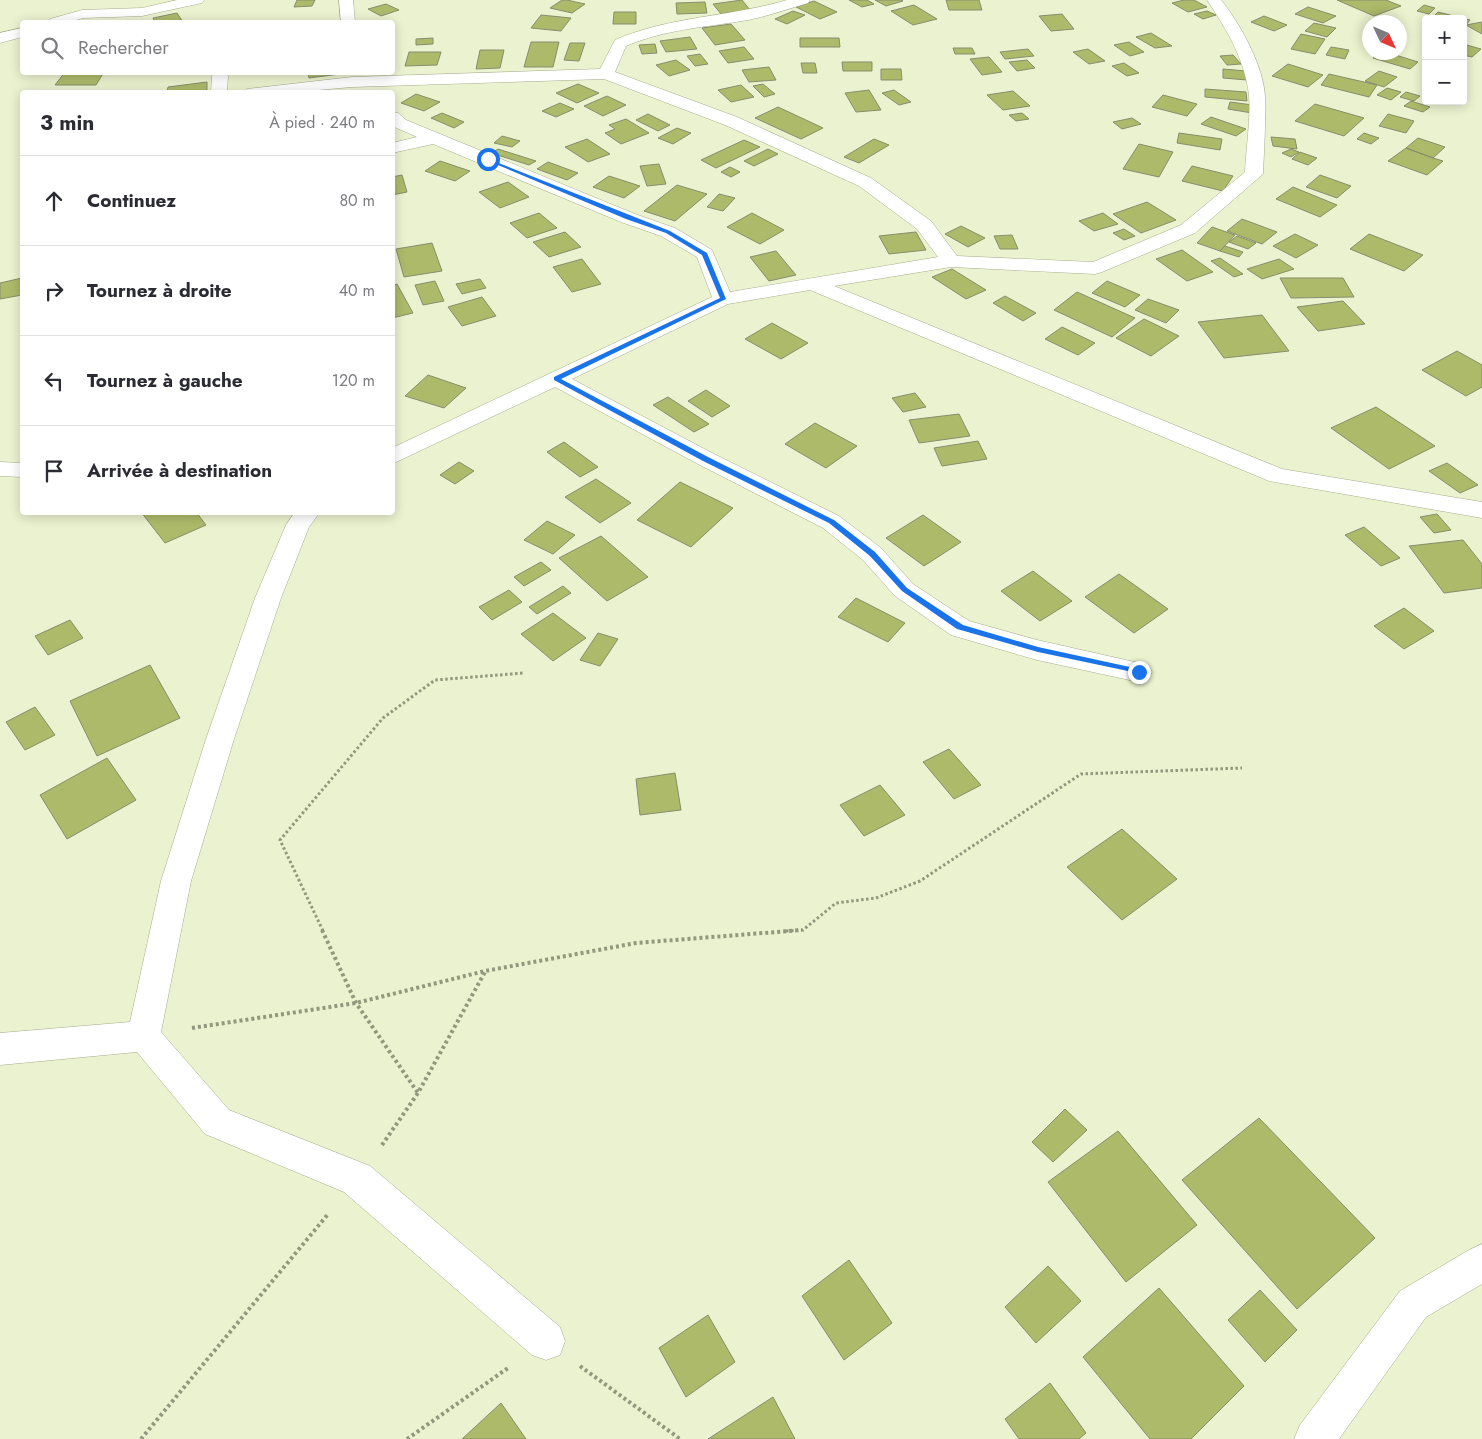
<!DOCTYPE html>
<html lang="fr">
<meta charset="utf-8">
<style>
:root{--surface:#fff;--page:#f2f2f3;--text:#2b2b33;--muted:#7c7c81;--line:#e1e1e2}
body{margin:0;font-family:Jost,sans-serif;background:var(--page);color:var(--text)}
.controls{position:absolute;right:15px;top:15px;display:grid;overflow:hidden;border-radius:5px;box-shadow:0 2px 12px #0003}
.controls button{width:45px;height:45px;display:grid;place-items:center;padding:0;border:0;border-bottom:1px solid var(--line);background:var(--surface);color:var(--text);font:25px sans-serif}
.compass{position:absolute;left:1362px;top:15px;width:45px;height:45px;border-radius:50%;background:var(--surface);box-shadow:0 2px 12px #0003;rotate:134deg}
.stop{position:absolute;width:15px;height:15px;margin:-11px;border:4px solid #1a73e8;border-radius:50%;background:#fff}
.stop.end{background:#1a73e8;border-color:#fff;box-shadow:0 1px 5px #0008}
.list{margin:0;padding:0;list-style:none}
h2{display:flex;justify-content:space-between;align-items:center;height:65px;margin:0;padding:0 20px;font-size:21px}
h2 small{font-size:16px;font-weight:400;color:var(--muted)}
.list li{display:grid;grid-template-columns:32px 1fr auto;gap:15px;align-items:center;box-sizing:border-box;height:90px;padding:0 20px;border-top:1px solid var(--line)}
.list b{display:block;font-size:19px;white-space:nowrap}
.list em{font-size:16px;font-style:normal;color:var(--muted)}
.icon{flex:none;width:28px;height:28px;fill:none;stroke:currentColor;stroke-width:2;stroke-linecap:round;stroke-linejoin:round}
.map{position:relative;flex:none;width:1482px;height:1439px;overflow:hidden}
.search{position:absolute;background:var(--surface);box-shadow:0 2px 12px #0003;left:20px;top:20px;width:375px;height:55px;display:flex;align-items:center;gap:12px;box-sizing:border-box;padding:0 18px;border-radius:5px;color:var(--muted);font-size:19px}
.panel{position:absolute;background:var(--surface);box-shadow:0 2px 12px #0003;left:20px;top:90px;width:375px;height:425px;border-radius:5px}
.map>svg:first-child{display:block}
</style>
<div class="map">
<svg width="1482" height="1439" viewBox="0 0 1482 1439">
<rect width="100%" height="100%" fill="#ebf2cf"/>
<!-- building -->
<path fill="#adba6a" stroke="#878d6d" d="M297 0H315L312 6 294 7Z
M562 0H567L585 4 572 13 550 8Z
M742 0 750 10 721 14 713 4Z
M849 0H867L874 4 862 7Z
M875 0H901L903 1 886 6Z
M946 0H979L982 10H949Z
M1184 0H1194L1207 7 1188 12 1172 3Z
M1337 0H1386L1401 6 1374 16Z
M814 1 837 12 820 19 796 7Z
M705 2 707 13 677 14 676 3Z
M386 4 399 10 381 16 368 9Z
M914 5 937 19 913 25 891 11Z
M1424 5 1435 8 1429 14 1417 11Z
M1308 7 1336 16 1323 23 1295 14Z
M793 11 805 15 787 24 775 19Z
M1207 11 1216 15 1203 19 1194 14Z
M614 12H636V24H613Z
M1438 12 1470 20 1466 25 1463 24V19L1433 17Z
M177 13 183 22H155L153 18Z
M1062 14 1074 29 1051 31 1039 16Z
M541 15 571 18 561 31 531 28Z
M1264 16 1287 25 1274 31 1251 22Z
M1482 22V34L1466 25Z
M1314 23 1336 28 1327 37 1305 31Z
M731 24 745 40 715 45 702 28Z
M1151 33 1172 46 1155 48 1136 37Z
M1301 34 1325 39 1315 54 1291 49Z
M690 37 697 49 666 52 660 41Z
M433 38V44L416 45V39Z
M800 38H839L840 47H800Z
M531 42H559L553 67H524Z
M1129 42 1144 52 1130 56 1114 45Z
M570 43H585L579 61 564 60Z
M655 44 657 53 642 54 639 45Z
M1463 44 1481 49 1472 57 1463 55Z
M744 47 754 59 728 63 719 51Z
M1331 47 1349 50 1345 59 1326 55Z
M953 48H972L975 54H955Z
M1028 49 1034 56 1005 59 1000 52Z
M1088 49 1105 61 1089 64 1073 52Z
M480 50H504L500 68 476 69Z
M409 52H441L437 65 405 66Z
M1379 52H1386L1418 62 1410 69 1373 58Z
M700 54 708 64 695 66 687 56Z
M1233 55 1241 64 1227 65 1220 56Z
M989 57 1002 72 982 75 970 59Z
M676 60 690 70 669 76 656 65Z
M1027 60 1035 68 1017 71 1009 62Z
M842 62H872V71H843Z
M801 63H815L817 73H803Z
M1124 63 1139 73 1127 76 1112 66Z
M1288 64 1323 75 1308 87 1272 76Z
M769 67 776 80 749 82 742 70Z
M881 69H901L902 80H881Z
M1223 69 1246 71 1247 80 1223 78Z
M1379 71 1397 77 1384 87 1365 81Z
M65 72H104L96 85H55Z
M308 72H339L340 74 309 78Z
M1329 74 1377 85 1369 97 1321 85Z
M207 82V92H167L168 87Z
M578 84 599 93 577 103 556 93Z
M763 84 775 94 764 97 753 86Z
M741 85 754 97 731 102 718 90Z
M1387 88 1401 92 1391 100 1377 95Z
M1205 89 1246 92 1247 101 1205 97Z
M869 90 881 110 856 112 845 93Z
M894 90 911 102 899 105 882 93Z
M1013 91 1030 106 1003 110 987 95Z
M1406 92 1420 96 1414 101 1400 97Z
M416 94 440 102 424 111 401 103Z
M1163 95 1197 104 1187 116 1152 107Z
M607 96 626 105 603 116 584 106Z
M1411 101 1430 107 1423 112 1404 106Z
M1230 102 1253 105 1252 113 1228 109Z
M560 103 574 109 556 117 542 111Z
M1315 104 1364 118 1344 136 1295 121Z
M778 107 823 128 801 139 755 118Z
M442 113 464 122 454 128 431 118Z
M1022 113 1029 119 1016 121 1009 115Z
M648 114 670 125 658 131 636 120Z
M1388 114 1414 121 1406 133 1379 126Z
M1211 117 1246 129 1236 136 1201 124Z
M1132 118 1141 124 1122 129 1113 122Z
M626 119 649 133 621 144 605 133 615 129 609 125Z
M677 128 691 133 673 144 658 138Z
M1179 133 1222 139 1220 150 1177 143Z
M1364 133 1379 138 1371 144 1357 139Z
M502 136 520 141 512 147 494 143Z
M1271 137 1295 139 1297 149 1273 146Z
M1418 138 1445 147 1433 158 1406 148Z
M587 139 610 154 588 162 565 147Z
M874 139 889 145 859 163 844 157Z
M744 140 760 147 716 168 701 160Z
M1139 144 1173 152 1159 177 1123 169Z
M1406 148 1433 158 1443 161 1427 175 1388 161Z
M498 149 536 161 529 165 491 153Z
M768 149 778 154 754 166 744 161Z
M1291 149 1299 152 1291 157 1282 153Z
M1300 152 1317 158 1308 165 1292 159Z
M440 161 470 171 455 181 425 171Z
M548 162 578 173 567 180 537 169Z
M659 164 666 184 647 186 640 166Z
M1192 166 1233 176 1223 191 1182 181Z
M730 167 740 172 731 177 721 172Z
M402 175 407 192 392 195V177Z
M1320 175 1351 186 1337 198 1306 187Z
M609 176 640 186 624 198 593 187Z
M508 182 529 197 500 208 479 192Z
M677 185 707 194 675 221 644 211Z
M1293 187 1337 205 1320 217 1276 199Z
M719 194 735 198 723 211 707 207Z
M1147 202 1176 220 1141 233 1113 214Z
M539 213 557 228 527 238 510 223Z
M752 213 784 230 760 244 727 227Z
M1103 213 1118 224 1094 231 1079 221Z
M1242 219 1277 232 1262 244 1227 231Z
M961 226 985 238 968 247 945 234Z
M1212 227 1235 235 1220 251 1197 243Z
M1124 229 1135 236 1124 240 1113 233Z
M565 232 581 247 549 257 533 242Z
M916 232 926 250 889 254 879 236Z
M1295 234 1318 245 1296 258 1273 246Z
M1369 234 1423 255 1404 271 1350 249Z
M1012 235 1018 249H1000L994 236Z
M1237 236 1256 243 1248 249 1229 242Z
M432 243 442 271 404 277 396 249Z
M1225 246 1243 252 1239 257 1220 251Z
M1182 250 1213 272 1187 281 1156 259Z
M776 251 796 275 769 281 750 257Z
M1220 258 1243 274 1234 277 1211 261Z
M582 259 601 284 572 292 553 267Z
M1279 259 1294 269 1262 279 1247 269Z
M952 269 986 290 966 299 932 277Z
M22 278V295L0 299V283Z
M1280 278H1343L1354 297 1291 298Z
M480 279 486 288 462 294 456 284Z
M435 281 444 301 423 305 415 285Z
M1107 281 1140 295 1125 307 1092 293Z
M397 284 413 313 392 318V286Z
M1077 292 1135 318 1112 337 1054 310Z
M1005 296 1036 313 1023 321 993 303Z
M482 297 496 316 462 326 448 307Z
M1148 299 1179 310 1166 323 1135 310Z
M1343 301 1365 324 1318 331 1297 307Z
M1262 315 1289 351 1224 358 1198 322Z
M1144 319 1179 336 1151 356 1116 338Z
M772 323 808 343 781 359 745 339Z
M1062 327 1095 343 1078 355 1045 339Z
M1457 351 1482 365V387L1466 396 1422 370Z
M428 375 466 388 444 408 405 396Z
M706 390 730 406 712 417 688 401Z
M915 393 926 407 903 412 892 398Z
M668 397 709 424 694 432 653 405Z
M1376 407 1435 446 1389 469 1331 428Z
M959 414 970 436 919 443 909 420Z
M815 423 857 446 826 468 785 444Z
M978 441 987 459 942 466 934 448Z
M564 442 598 467 580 477 547 452Z
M459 462 474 471 455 484 440 475Z
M1447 463 1478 485 1460 493 1429 471Z
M596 479 631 503 600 523 565 497Z
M680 482 733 508 691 547 637 520Z
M141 512H196L206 525 165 543Z
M1437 514 1451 530 1434 533 1420 517Z
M923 515 961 542 924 566 886 538Z
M547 521 575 535 553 554 524 540Z
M1364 527 1400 558 1381 566 1345 535Z
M601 536 648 577 607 601 559 558Z
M1463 540 1482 564V588L1444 593 1409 546Z
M541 562 551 570 524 586 514 577Z
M1033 571 1072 601 1040 621 1001 591Z
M1119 574 1168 609 1134 633 1085 597Z
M563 586 571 593 537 614 529 607Z
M509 590 522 602 492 620 479 607Z
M856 598 905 623 888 642 838 617Z
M1404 608 1434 631 1404 649 1374 626Z
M553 613 586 638 553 661 521 634Z
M70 620 83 638 48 655 35 636Z
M598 633 618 639 600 666 580 660Z
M150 665 180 718 97 756 70 701Z
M35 707 55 735 25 750 6 722Z
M949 749 981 785 954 799 923 762Z
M107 758 136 800 67 839 40 795Z
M675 773 681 810 640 815 636 779Z
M880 785 905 815 864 836 840 805Z
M1122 829 1177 879 1122 920 1067 867Z
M1065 1109 1087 1130 1053 1162 1032 1142Z
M1259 1118 1375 1238 1297 1309 1182 1180Z
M1118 1131 1197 1225 1126 1282 1048 1182Z
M849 1260 892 1323 844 1360 802 1296Z
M1048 1266 1081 1301 1036 1343 1005 1307Z
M1159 1288 1244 1386 1191 1439H1150L1083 1357Z
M1260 1290 1297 1330 1265 1362 1228 1320Z
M708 1315 735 1362 686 1397 659 1348Z
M1050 1383 1086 1433 1079 1439H1019L1005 1419Z
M773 1397 795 1439H708Z
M501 1403 526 1439H462Z"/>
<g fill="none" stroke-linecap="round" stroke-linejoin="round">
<!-- street casing -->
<g stroke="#a6ac8b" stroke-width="1">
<path id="street" d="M177 0H204L202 3 142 16 83 18 69 22H48L50 19 82 10 142 8Z
M339 0H353L355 22H341Z
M787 0H810L808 3C788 9 768 16 748 20 707 27 666 29 626 46L615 72 737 117 871 178 931 221 957 256 1093 262 1181 225 1245 172C1246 150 1251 116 1249 95 1245 60 1226 28 1207 0H1221C1240 23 1264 67 1265 97 1266 123 1264 149 1263 174L1195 233 1102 272 1095 274 951 267 834 286 1282 469 1482 502V518L1269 481 810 290 728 304 572 379 714 454 839 516 881 548 913 584 969 621 1037 640 1148 665 1152 672 1148 679 1139 682 1037 660 951 635 895 596 863 560 823 528 698 464 555 387 392 464V448L712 297 697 257 661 236 621 222 433 144 392 153V143L417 137 392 126V112L398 113 406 120 635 214 675 228 712 250 730 292 938 257 917 229 859 186 725 125 604 79 352 87 296 92H245L247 89 352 77 600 69 615 40C670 16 730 17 787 0Z
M22 28V37L0 43V33Z
M225 72 228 76 227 92H211L212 76 214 73Z
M0 462 22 463V477L0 476Z
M295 512H320L309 527 281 598 234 739 191 881 161 1032 229 1110 370 1166 560 1327 565 1341 560 1355 546 1360 532 1355 344 1192 205 1134 137 1052 0 1065V1033L130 1022 161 881 206 739 255 598 286 525Z
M1482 1244V1284L1426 1317 1339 1439H1294L1300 1425 1400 1291 1469 1250Z"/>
</g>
<!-- path-far1 -->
<path stroke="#92977e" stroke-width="3" stroke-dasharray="2.5 2.5" stroke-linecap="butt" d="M323 931 280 840 383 718 435 680 524 673
M786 931 803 930 836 903 876 898 920 881 1081 774 1242 768"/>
<!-- path -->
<path stroke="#92977e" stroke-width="4" stroke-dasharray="3 3" stroke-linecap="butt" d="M322 930 356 1003 418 1093
M192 1028 356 1003 485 971 636 943 802 930
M382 1145 418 1093 485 972
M580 1366 680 1439
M141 1439 329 1213
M407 1439 508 1368"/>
<!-- street -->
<use href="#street" fill="#fff" fill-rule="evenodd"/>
</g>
<!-- route -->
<path fill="#1a73e8" d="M486 158 670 231 707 253 726 299 561 379 708 457 834 520 875 552 907 588 963 625 1038 647 1139 669 1143 672 1142 674 1038 652 957 629 902 591 870 556 829 523 703 461 554 380V377L720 298 702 255 666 233 626 219 486 160Z"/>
</svg>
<div class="controls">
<button>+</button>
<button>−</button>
</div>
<svg class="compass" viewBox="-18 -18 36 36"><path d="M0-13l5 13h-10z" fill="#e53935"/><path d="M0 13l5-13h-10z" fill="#7c7c81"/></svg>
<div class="stop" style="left:488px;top:159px"></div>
<div class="stop end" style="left:1139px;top:672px"></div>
<div class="search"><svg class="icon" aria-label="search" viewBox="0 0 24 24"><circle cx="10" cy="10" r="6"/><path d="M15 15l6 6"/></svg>Rechercher</div>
<section class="panel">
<h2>3 min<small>À pied · 240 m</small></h2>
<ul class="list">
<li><svg class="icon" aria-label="ahead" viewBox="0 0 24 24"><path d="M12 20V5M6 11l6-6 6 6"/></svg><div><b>Continuez</b></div><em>80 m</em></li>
<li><svg class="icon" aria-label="right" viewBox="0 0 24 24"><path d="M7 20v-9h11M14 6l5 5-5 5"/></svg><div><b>Tournez à droite</b></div><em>40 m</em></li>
<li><svg class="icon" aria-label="left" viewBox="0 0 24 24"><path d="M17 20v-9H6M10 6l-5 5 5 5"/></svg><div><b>Tournez à gauche</b></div><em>120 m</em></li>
<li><svg class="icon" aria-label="arrive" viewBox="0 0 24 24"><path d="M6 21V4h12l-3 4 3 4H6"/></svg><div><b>Arrivée à destination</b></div></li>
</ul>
</section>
</div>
